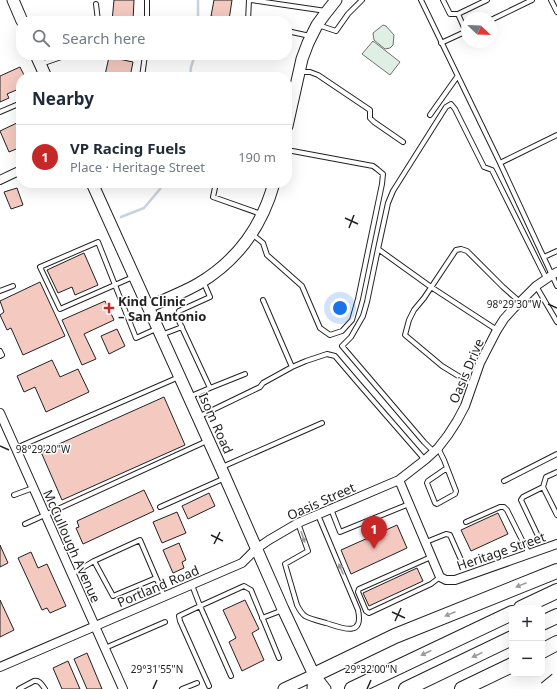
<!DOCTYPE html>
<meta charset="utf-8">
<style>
:root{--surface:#fff;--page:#f6f6f7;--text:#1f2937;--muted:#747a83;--line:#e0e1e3;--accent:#c62828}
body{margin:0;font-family:"Noto Sans",sans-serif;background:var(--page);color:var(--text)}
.controls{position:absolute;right:12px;bottom:12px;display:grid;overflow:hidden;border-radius:8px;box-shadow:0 4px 16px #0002}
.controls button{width:36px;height:36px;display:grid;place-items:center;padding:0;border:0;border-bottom:1px solid var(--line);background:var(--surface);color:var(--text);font:20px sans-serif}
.compass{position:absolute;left:461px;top:12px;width:36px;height:36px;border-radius:50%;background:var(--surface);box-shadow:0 4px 16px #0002;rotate:113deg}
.you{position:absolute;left:340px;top:308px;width:14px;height:14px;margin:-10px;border:3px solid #fff;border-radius:50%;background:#1a73e8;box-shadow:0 0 0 6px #1a73e833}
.badge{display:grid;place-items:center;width:26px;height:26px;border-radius:50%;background:var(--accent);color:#fff;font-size:13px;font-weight:700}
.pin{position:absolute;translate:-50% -33px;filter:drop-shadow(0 1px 2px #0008)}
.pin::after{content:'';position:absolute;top:21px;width:14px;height:12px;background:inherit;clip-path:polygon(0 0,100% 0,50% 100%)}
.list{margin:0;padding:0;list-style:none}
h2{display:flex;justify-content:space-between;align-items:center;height:52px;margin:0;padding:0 16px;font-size:17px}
h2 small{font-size:13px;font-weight:400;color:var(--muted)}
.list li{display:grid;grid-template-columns:26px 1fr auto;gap:12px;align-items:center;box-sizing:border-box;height:64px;padding:0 16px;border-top:1px solid var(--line)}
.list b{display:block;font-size:15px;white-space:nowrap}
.list p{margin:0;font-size:13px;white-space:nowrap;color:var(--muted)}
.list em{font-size:13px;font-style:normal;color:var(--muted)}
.icon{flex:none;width:22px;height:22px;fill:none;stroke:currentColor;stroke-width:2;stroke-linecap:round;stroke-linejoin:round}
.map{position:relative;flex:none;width:557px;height:689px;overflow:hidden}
.search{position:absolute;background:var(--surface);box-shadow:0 4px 16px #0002;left:16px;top:16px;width:276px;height:44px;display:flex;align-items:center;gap:10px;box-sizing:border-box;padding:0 14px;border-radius:16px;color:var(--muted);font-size:15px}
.panel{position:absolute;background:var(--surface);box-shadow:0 4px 16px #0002;left:16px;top:72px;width:276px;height:116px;border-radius:16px}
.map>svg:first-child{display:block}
</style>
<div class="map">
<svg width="557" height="689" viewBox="0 0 557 689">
<rect width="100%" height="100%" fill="#fff"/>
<!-- green -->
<path fill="#e0efe3" stroke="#6f6f6f" d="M383 25 386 26 394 35 393 45 390 48 385 49 374 40 373 33Z
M373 41 400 62 390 75 362 54Z"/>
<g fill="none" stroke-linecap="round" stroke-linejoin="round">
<!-- stream -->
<path stroke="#c7d3dd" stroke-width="2.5" d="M198 0V21
M190 77 191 67 195 55
M121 217 144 208 160 189 162 183"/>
</g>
<!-- building -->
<path fill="#f3c9c0" stroke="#222" d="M114 0H134L133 21H112Z
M214 0H232L229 20 211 16Z
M109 57 133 62 130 77H115L105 75Z
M20 67 25 77H21V88L7 94 9 98 0 102V76Z
M21 121V147L9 152 0 131Z
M17 188 23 205 11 209 4 192Z
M84 253 98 285 75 295 72 287 58 293 47 270Z
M40 282 65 336 23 355 11 328 7 330 0 315 4 312 0 301Z
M105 301 114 320 84 334 96 359 82 365 62 320Z
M117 329 125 346 109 354 101 336Z
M52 360 60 377 78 369 89 392 46 412 35 387 24 392 17 376Z
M164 397 185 445 62 500 41 452Z
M144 490 154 511 83 544 76 528 79 527 77 521Z
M209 493 215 506 188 519 182 506Z
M177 512 186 533 162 543 153 522Z
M498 513 508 534 471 551 461 530Z
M397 525 407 548 351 574 341 550Z
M179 543 186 560 182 562 184 568 173 573 163 550Z
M0 545 8 563 0 567Z
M31 552 38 568 47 564 66 606 50 613 47 608 42 610 18 558Z
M417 568 423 581 369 606 363 593Z
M0 600 14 630 0 637Z
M245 600 259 629 252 633 264 660 242 671 229 642 236 638 223 610Z
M87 653 102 689H87L74 659Z
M68 661 80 689H62L53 668Z"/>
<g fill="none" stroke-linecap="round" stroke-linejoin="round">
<!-- lane casing -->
<g stroke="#222" stroke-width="6">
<path id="lane" d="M251 0 326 11
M421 0 500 163
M443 0 450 14H458L487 0
M551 0 557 12
M96 4 98 21
M458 14 466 32
M491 20 532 0
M147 21V0
M248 21 249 0
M318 25 336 31 348 14 362 0
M287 31 310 36
M441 43 467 31
M41 64 67 55
M299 72H310L318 75 370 110V118L374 122 403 142
M142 77 145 55
M0 112 21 103
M430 115 457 77
M557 135 500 163 557 286
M216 183 213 197 261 214
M258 183H260
M252 234 263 243 267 255 302 286 320 328 330 335 342 331 352 320 358 299 382 184 383 174 377 169 373 166 287 150
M378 249 388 203 393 191 446 107 451 104 455 109 484 167 492 170 546 278
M544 257 557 251
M133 277 60 309 40 267 98 242 136 338 156 329
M536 286 557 322
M0 291 13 286
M263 300 292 367
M161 335 182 327
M0 351 2 355 0 356
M473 385 442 366 405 335 409 320 414 310 424 298 456 250 461 249 467 251 503 287 520 302
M210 388 245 374
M191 396 210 388 177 317 179 311 210 297 203 281
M198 417 260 387 263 383 292 367 306 361 327 354 335 356 358 383 425 460
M16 448 179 377
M438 448 444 460 456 491 455 494 437 504 435 503 427 483 428 481 447 468
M434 452 424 442 342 346 351 337 363 316 367 302 378 249 431 287 497 330
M222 467 322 423
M557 472 546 477 543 487 557 515
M504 481 557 454
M14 495 33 488
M160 507 225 478
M331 509 340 532 409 504
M466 522 500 507H504L507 510 529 554
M298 523 308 551 285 564 297 605C299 609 301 613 305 616 310 619 319 621 326 623 342 628 364 638 358 610L318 515
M25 524 207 441
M538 536 521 500 523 497 543 487
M426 542 446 534 450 535 462 562
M431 557 359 589 358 592 366 611 369 613 431 584 440 577
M94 561 113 596 156 578
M72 574 94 561 140 540 164 596
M192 585 200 606 244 586 251 590 279 658
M262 618 283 610
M105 648 165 622
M209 686 180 621 179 616 200 606 231 676
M19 689 34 681C40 680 42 685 45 689
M182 689 197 683"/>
</g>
<!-- street casing -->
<g stroke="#222" stroke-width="10">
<path id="street" d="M0 180 21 170
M0 413 123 689
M399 480 440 577 446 580H455L557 544
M0 667 242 563 256 549 269 540 298 523 399 480 426 459 438 448 448 435 457 421 465 406 480 363 497 330 504 319 513 309 536 286 552 275 557 272"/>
</g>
<!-- secondary casing -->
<g stroke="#222" stroke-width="13">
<path id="secondary" d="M13 0 22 21
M36 55 46 77
M287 126 302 59 308 43 317 25 325 14 336 0
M92 183 221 468 283 609 314 675 325 689
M148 307C164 300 182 293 198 284 237 261 262 226 274 183
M284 689 314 675
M313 689 314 675"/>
</g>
<!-- highway casing -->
<g stroke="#222" stroke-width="16">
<path id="highway" d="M521 608 557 591
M542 623 557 616
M542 651 557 643
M314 675 395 636 557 571
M352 689 512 613
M406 689 512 638
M462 689 512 665"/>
</g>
<!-- lane -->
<use href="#lane" stroke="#fff" stroke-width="4"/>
<!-- street -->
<use href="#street" stroke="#fff" stroke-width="8"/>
<!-- secondary -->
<use href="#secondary" stroke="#fff" stroke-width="11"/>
<!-- highway -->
<use href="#highway" stroke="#fff" stroke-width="14"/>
<!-- highway-bridge casing -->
<g stroke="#222" stroke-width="16" stroke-linecap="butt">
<path id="highway-bridge" d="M546 689 557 680"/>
</g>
<!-- highway-bridge -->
<use href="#highway-bridge" stroke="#fff" stroke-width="14"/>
</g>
<!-- one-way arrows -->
<defs><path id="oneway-solid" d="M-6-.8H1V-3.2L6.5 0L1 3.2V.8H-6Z"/></defs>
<g fill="#9c9c9c">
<use href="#oneway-solid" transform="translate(303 537) rotate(71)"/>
<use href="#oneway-solid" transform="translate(341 569) rotate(-113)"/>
<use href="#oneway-solid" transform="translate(521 585) rotate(158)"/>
<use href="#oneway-solid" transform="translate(450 614) rotate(158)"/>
<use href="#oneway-solid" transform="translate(426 653) rotate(154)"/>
<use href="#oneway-solid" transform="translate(477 655) rotate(154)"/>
</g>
<!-- ticks -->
<path fill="none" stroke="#222" stroke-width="1.5" d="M345 218 358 224M349 228 354 215M548 304 557 308M0 446 9 450M211 535 223 541M214 544 220 532M392 612 405 618M395 621 401 608M153 689 157 680M367 689 371 680"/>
<!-- markers -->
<path fill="#c62828" stroke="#fff" stroke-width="1.5" d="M107 302h4v4h4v4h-4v4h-4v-4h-4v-4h4z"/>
<g text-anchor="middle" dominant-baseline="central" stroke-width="3" stroke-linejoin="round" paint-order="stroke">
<!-- poi labels -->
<g font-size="13" font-weight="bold" fill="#222" stroke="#fff" text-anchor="start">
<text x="118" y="301">Kind Clinic<tspan x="118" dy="15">– San Antonio</tspan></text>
</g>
<!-- street labels -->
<g font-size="13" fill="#222" stroke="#fff">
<text transform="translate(466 371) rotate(-67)">Oasis Drive</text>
<text transform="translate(216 423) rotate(66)">Isom Road</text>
<text transform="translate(321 501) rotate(-24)">Oasis Street</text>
<text transform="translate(72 546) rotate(66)">McCullough Avenue</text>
<text transform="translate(501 551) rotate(-19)">Heritage Street</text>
<text transform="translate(158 586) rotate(-23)">Portland Road</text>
</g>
</g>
<g font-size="10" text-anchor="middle" fill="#222" stroke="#fff" stroke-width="3" stroke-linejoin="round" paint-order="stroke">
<text x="514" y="308">98°29'30"W</text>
<text x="43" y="453">98°29'20"W</text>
<text x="157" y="673">29°31'55"N</text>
<text x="371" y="673">29°32'00"N</text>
</g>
</svg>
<div class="controls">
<button>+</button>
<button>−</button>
</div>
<svg class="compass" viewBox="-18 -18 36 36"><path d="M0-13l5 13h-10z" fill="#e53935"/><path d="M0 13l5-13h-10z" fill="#747a83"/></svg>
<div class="you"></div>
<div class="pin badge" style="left:374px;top:549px">1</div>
<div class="search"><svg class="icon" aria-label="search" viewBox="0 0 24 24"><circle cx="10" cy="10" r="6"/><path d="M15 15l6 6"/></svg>Search here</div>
<section class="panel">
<h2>Nearby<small></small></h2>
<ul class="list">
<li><span class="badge">1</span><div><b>VP Racing Fuels</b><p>Place · Heritage Street</p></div><em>190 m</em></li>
</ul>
</section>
</div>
